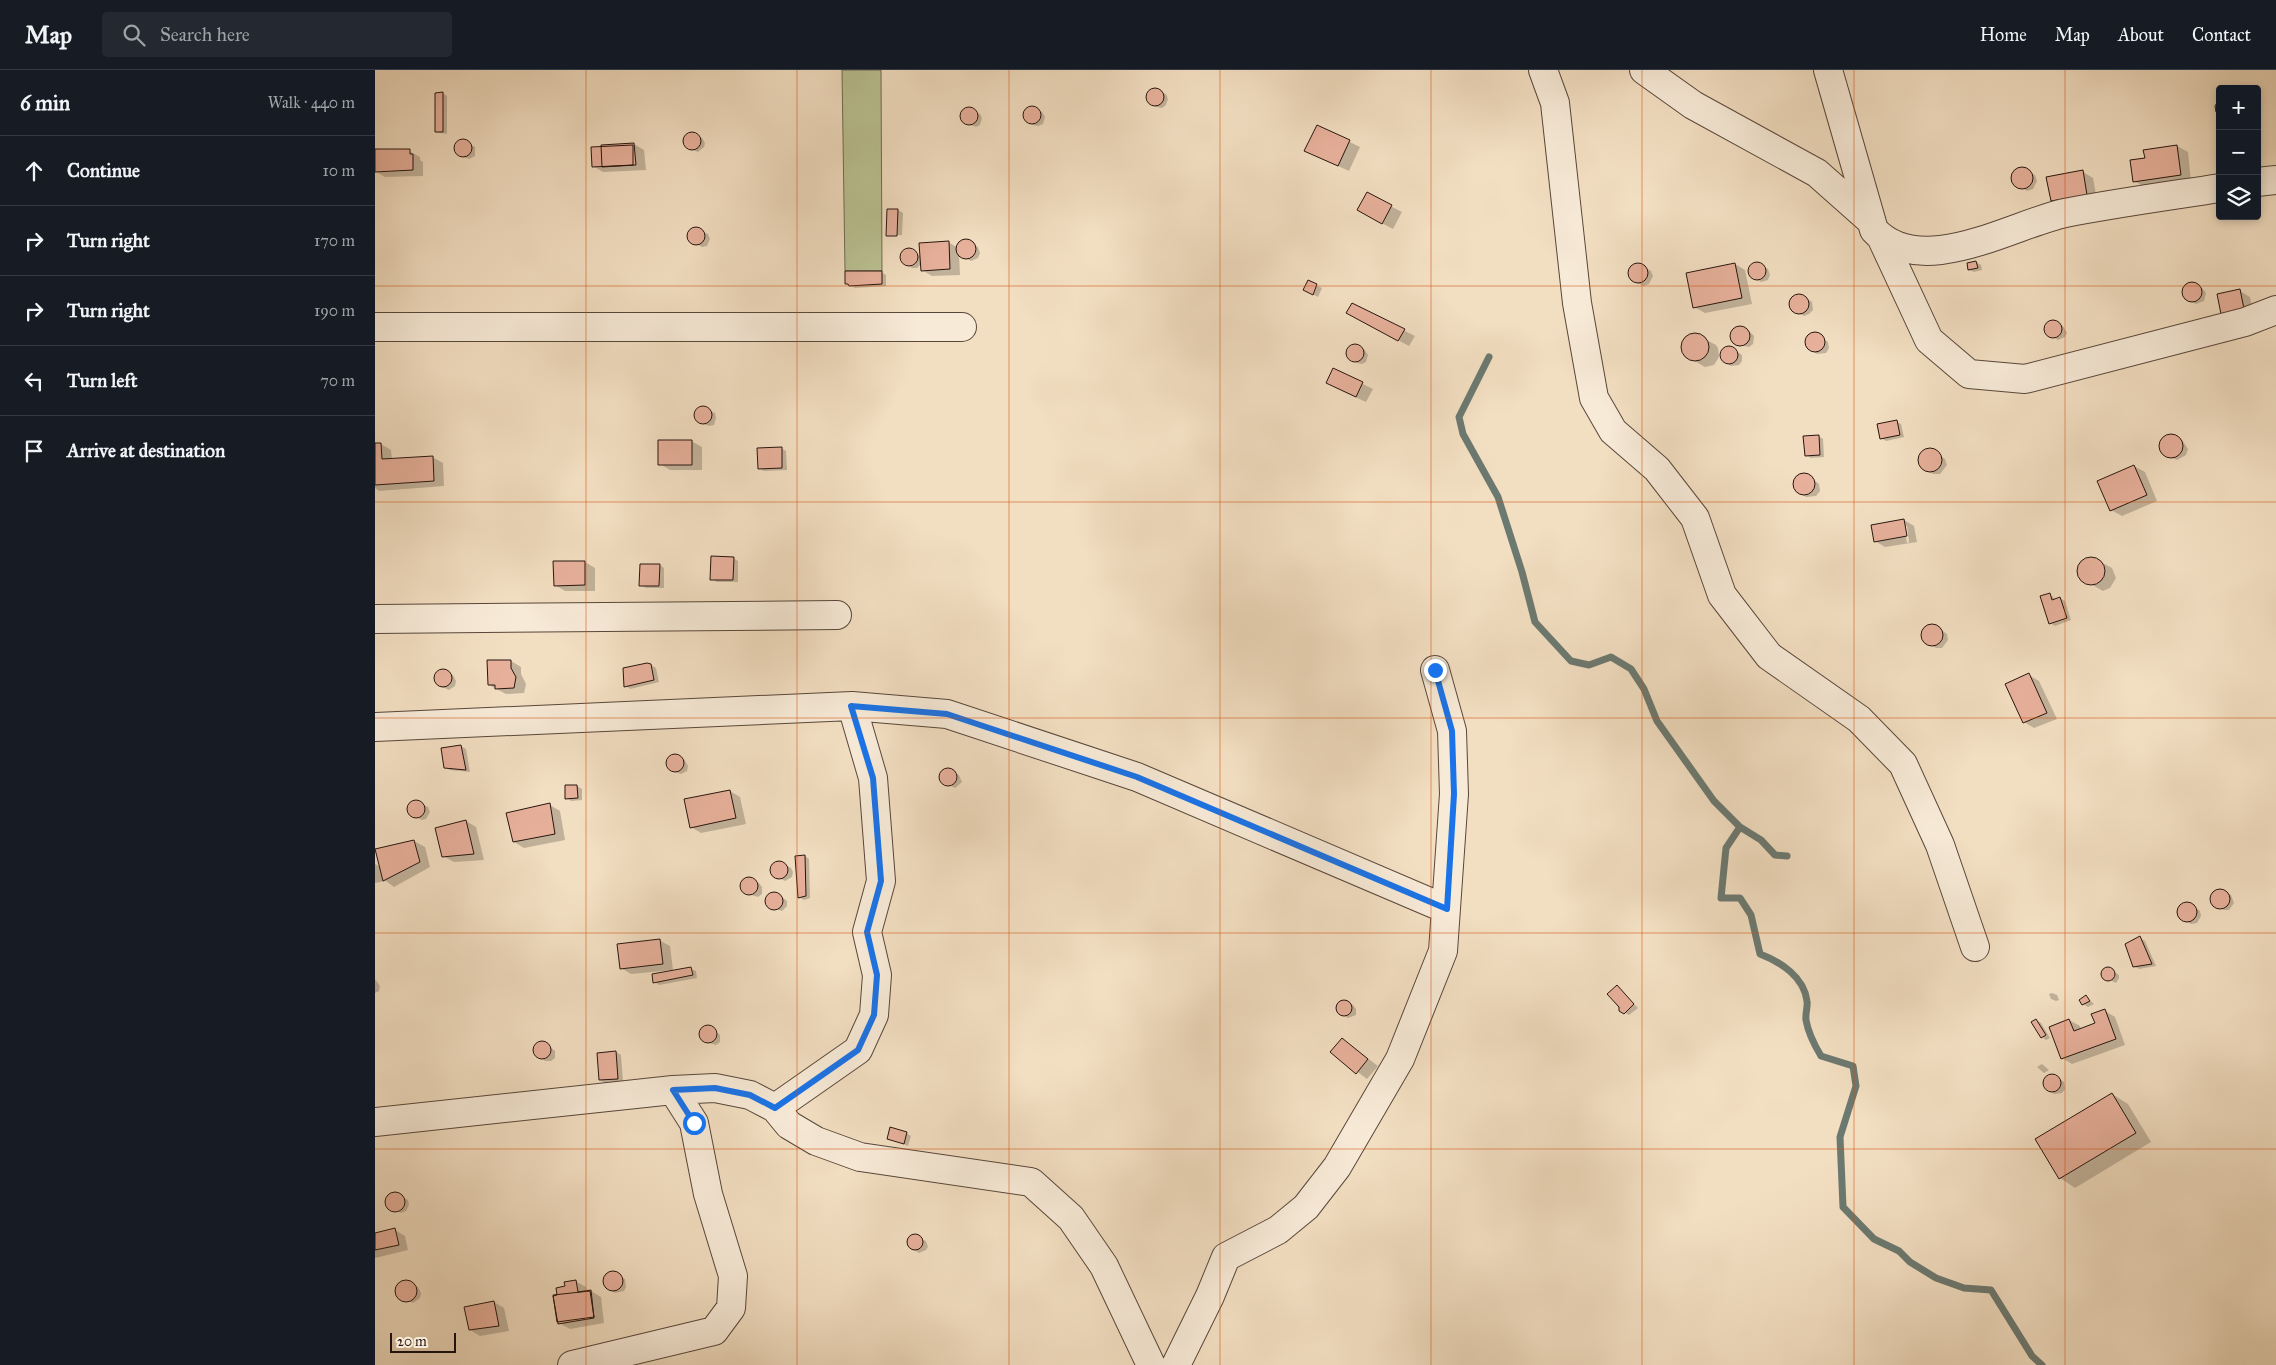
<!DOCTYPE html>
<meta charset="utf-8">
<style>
:root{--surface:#171b24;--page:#242831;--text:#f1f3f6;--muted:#9ea1a6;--line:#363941}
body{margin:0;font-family:"IM FELL Great Primer",serif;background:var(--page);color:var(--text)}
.controls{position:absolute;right:15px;top:15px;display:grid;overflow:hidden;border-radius:5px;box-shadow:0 2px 8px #0003}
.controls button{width:45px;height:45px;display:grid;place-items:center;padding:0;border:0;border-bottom:1px solid var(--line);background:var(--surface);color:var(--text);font:25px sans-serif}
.scale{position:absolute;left:15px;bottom:12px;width:66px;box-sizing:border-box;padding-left:5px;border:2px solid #26150e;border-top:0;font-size:14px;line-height:18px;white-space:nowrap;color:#26150e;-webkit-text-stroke:4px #f7ead7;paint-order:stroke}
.stop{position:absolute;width:15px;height:15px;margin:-11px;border:4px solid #1a73e8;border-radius:50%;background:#fff}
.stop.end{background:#1a73e8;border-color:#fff;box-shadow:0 1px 5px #0008}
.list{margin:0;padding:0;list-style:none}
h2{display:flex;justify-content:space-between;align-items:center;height:65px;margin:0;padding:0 20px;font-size:21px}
h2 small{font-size:16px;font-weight:400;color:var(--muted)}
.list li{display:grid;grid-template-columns:32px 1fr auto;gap:15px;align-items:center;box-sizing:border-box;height:70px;padding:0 20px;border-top:1px solid var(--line)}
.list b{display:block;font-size:19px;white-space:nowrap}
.list em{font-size:16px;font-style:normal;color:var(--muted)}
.icon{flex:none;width:28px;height:28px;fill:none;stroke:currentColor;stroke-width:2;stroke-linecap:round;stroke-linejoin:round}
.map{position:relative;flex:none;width:1901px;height:1295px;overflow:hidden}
header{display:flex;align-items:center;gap:30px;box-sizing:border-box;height:70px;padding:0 25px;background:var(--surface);border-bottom:1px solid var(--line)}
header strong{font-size:24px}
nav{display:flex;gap:28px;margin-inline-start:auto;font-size:18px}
.search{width:350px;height:45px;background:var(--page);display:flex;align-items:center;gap:12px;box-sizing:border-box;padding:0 18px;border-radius:5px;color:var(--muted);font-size:19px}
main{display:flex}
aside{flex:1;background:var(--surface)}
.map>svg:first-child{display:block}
</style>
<header>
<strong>Map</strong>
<div class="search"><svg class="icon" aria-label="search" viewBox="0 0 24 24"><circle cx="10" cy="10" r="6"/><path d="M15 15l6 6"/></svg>Search here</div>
<nav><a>Home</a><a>Map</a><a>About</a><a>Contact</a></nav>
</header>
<main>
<aside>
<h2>6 min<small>Walk · 440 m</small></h2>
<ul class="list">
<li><svg class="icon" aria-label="ahead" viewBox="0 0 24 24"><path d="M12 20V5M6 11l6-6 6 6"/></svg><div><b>Continue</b></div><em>10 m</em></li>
<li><svg class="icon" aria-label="right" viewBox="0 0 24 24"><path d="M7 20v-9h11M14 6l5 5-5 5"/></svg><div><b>Turn right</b></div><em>170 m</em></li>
<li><svg class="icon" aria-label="right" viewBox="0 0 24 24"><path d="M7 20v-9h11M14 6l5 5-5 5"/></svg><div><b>Turn right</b></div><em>190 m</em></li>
<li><svg class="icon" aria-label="left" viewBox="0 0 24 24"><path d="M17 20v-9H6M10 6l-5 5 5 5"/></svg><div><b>Turn left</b></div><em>70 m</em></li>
<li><svg class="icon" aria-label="arrive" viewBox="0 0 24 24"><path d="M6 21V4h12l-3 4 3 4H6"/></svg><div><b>Arrive at destination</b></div></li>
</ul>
</aside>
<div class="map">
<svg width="1901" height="1295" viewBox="0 0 1901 1295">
<rect width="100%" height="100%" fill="#f2dec1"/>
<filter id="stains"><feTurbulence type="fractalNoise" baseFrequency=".004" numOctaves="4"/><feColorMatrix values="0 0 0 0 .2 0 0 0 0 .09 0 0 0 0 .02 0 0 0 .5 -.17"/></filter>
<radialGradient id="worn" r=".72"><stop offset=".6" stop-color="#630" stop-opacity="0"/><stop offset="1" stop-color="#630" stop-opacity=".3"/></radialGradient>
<!-- green -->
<path fill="#bac193" stroke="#706b50" d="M467 0H506L507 201H470Z"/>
<!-- shadow -->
<path fill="#0003" fill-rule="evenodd" d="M778 19 791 24 793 29 791 35 787 38 781 37 773 30 774 22Z
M68 23 72 26V64L61 62Z
M655 38 667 42 670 47 668 54 663 56 658 55 649 48V43Z
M592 39 605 44 607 48 605 55 601 57 590 53 586 46Z
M942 56 985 77 974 101 941 86Z
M315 63 327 68 330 73 329 77 323 82 313 78 309 71Z
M87 71 100 77V86L94 89 83 85 80 80 81 75Z
M259 74 269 80 271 100 228 102 218 96Z
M1802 76 1813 82 1816 111 1770 117 1759 111 1771 89 1770 81Z
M0 80 34 81 45 87V90L48 92V106L10 107 0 101Z
M1646 99 1660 105 1662 111 1658 119 1652 121 1639 112 1638 107 1640 101Z
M1708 102 1718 108 1722 130 1687 137 1677 130Z
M992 124 1027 142 1018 159 993 146Z
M523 140 528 143 527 165H516V167L512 165Z
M320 158 333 164 335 169 332 176 327 177 314 170 313 165 315 161Z
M590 171 603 177 605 183 603 188 596 191 584 184 585 205 557 206 547 200V193L542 198H537L526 189V184L530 180H538L546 187 573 172 583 178Z
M1601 192 1606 195 1607 200 1599 202 1594 200Z
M1383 193 1393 199 1395 205 1393 210 1386 212 1376 206V196Z
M1265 194 1276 201 1278 206 1274 214 1269 216 1257 211 1254 202 1256 197Z
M1360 194 1370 200 1377 234 1330 243 1319 237Z
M506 202 511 205V216L480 218 471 213Z
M934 212 947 218 943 227 930 220Z
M1816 213 1827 218 1831 223 1829 231 1821 234 1810 228 1808 223 1811 215Z
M1865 221 1875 227 1880 249 1843 225Z
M1426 225 1437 232 1438 240 1434 244 1429 246 1423 243 1418 240 1415 235 1418 227Z
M978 235 1040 266 1034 276 983 249Z
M1678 252 1688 256 1692 263 1690 267 1683 270 1673 264 1671 260 1674 253Z
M1361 258 1375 262 1379 266 1378 274 1374 277 1360 274 1356 268 1357 263Z
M1441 264 1453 272 1454 278 1451 283 1442 284 1433 277 1431 272 1436 265Z
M1322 265 1341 275 1343 278 1344 287 1339 295 1330 297 1311 286 1308 275 1311 268Z
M978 276 989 279 993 285 991 292 987 294 982 293 973 286V281Z
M1355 277 1367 285V291L1364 295 1356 296 1347 289 1349 279Z
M959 300 998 319 991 332 963 319Z
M327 337 340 343 341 348 339 355 334 356 323 352 320 347 321 342Z
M1521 351 1526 354 1529 367 1511 371 1506 368Z
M1443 366 1448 369 1449 387 1436 388 1431 385Z
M1791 367H1802L1807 370 1813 379 1811 385 1802 390 1790 385 1786 379 1787 372Z
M316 371 327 377V400H295L285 394Z
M6 374 16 380 17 390 57 387 68 393 69 416 4 421 0 418V375Z
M406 378 411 381 412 400 389 401 384 398Z
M1556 379 1570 389 1572 395 1565 404H1558L1546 397 1544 386 1549 381Z
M1759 396 1770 402 1782 431 1747 446 1736 440Z
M1431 404 1444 414 1445 421 1441 426 1431 427 1421 420 1420 411 1424 406Z
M1529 450 1539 456 1542 472 1510 477 1500 471ZM1529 456H1532L1534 472 1532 473Z
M358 488 363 491V512H342L337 509Z
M1718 488 1737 498 1741 508 1735 518 1728 521 1705 508 1703 500 1706 493Z
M210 492 220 498V521H190L180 515Z
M285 495 289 498V518H271L266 515Z
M1675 524 1681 530 1685 528 1690 531 1696 550 1680 556 1675 553Z
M1561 556 1572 564 1573 570 1567 578H1561L1550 572 1548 562 1551 557Z
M136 591 146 597V604L151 614 149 623 131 624 114 615Z
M276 595 281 598 284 612 255 619 251 616Z
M67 601 78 605 81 611 80 616 74 620 63 615 60 610 62 603Z
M1654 605 1664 611 1682 649 1659 658 1649 652Z
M86 676 91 679 95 702 75 700 70 697Z
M299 685 309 689 313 696 312 701 306 704 295 700 292 695 294 687Z
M574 700 584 705 587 712 580 718 567 712 565 708 567 703Z
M202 716 207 719V730L196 731 192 728Z
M355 721 365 727 371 754 326 763 316 757Z
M40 731 53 737 55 742 51 749 47 750 36 745 33 741 34 736Z
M175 735 185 741 190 770 149 778 139 772Z
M91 751 101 757 109 790 79 792 68 786Z
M39 771 50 777 55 797 19 817 11 811 0 813V794L5 797Z
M430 786 434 789 435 828 429 830 424 827Z
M406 792 416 798 418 802 417 807 410 811 400 806 396 799 398 794Z
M371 809 379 810 384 813 387 817V824L383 827 370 823 367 818V813Z
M1845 820 1856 825 1859 833 1854 840H1849L1838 834 1836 829 1839 822Z
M395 824H403L412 831V836L407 841 394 837 391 833 392 827Z
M1815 834 1825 841 1826 846 1822 853 1816 854 1806 848 1804 840 1807 835Z
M1765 868 1770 871 1781 896 1764 899 1759 896Z
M284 870 295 876 298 900 256 904 246 898Z
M1734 898 1744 905V908L1741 913 1728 907V901Z
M316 899 321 901 322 908 284 915 280 912Z
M0 909 5 916 4 921 0 923Z
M1242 917 1263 938 1254 945 1245 940 1234 924Z
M1677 923 1682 925 1684 930 1681 931 1676 929 1674 924Z
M1711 927 1719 934 1713 937 1708 934Z
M966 932H973L978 935 981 939V945L973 948 968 945 962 940Z
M1730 941 1740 947 1750 975 1697 994 1687 988 1694 950 1705 956 1706 960 1721 954Z
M1661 950 1666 953 1675 968 1671 970 1667 967Z
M329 957H334L345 965V972L341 975 328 971 325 966V961Z
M967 969 1003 996 992 1009 956 982Z
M169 972 180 981V988L176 991H170L159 982 160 977 164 973Z
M241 982 246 985 248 1011 230 1013 225 1010Z
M1667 994 1674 1000 1669 1003 1662 997Z
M1680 1006 1689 1012 1690 1019 1687 1023 1679 1024 1670 1016V1011L1672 1007Z
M1737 1024 1753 1034 1776 1072 1700 1118 1685 1108Z
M531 1063 536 1066 533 1076 513 1068Z
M17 1124H22L33 1130 34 1135 31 1141 26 1143 13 1136 12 1131Z
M20 1160 30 1166 33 1180 0 1188V1164Z
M539 1166 551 1171 553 1177 551 1180 544 1183 535 1177 533 1172 535 1168Z
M237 1203 250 1209 251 1217 249 1221 240 1223 230 1216 229 1211 232 1205Z
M200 1211 211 1217 212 1222 216 1221 226 1227 229 1253 195 1259 184 1253 191 1217Z
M32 1212 43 1217 46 1223 45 1228 38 1233 24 1227 21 1221 26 1213Z
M119 1232 129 1238 134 1261 105 1266 95 1260Z"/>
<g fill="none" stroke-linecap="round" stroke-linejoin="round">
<!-- stream -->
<path stroke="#6c7970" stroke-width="7" d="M1114 287 1084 347 1088 364 1123 427 1147 502 1160 552 1196 591 1214 595 1236 587 1256 599 1269 619 1282 651 1339 731 1365 757 1386 770 1400 785 1412 786
M1365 757 1351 778 1346 828H1365L1376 845 1385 884C1406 892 1429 907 1432 931 1433 937 1430 944 1431 950 1433 962 1440 976 1446 986L1478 996 1481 1016 1465 1067 1468 1137 1499 1169 1524 1181 1535 1192 1561 1208 1589 1218 1616 1220 1657 1286 1667 1295"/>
</g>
<!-- building -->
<path fill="#e7b09b" stroke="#26150e" d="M771 27a9 9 0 1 1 18 0a9 9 0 1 1-18 0Z
M68 22V62H60V23Z
M1845 28V46L1841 42 1840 36Z
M648 45a9 9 0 1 1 18 0a9 9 0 1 1-18 0Z
M585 46a9 9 0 1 1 18 0a9 9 0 1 1-18 0Z
M942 55 975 70 963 96 929 81Z
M308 71a9 9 0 1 1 18 0a9 9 0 1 1-18 0Z
M79 78a9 9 0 1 1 18 0a9 9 0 1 1-18 0Z
M259 73 261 95 227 97 226 75Z
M258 75V95L217 97 216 77Z
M1802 75 1806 105 1758 112 1755 90 1770 88 1768 80Z
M0 79H35V84H38V100L0 102Z
M1636 108a11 11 0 1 1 22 0a11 11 0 1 1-22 0Z
M1708 100 1712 125 1676 131 1671 107Z
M992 122 1017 135 1007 154 982 140Z
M512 139H523L522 166H511Z
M312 166a9 9 0 1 1 18 0a9 9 0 1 1-18 0Z
M581 179a10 10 0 1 1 20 0a10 10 0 1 1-20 0Z
M574 171 575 199 546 201 544 173Z
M525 187a9 9 0 1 1 18 0a9 9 0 1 1-18 0Z
M1601 191 1603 198 1593 200 1592 193Z
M1373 201a9 9 0 1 1 18 0a9 9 0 1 1-18 0Z
M1253 203a10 10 0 1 1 20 0a10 10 0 1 1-20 0Z
M1360 193 1367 228 1318 238 1311 203Z
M470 201H507V214L474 216 473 214H470Z
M933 210 942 214 938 225 928 220Z
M1807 222a10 10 0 1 1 20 0a10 10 0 1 1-20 0Z
M1865 219 1870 244 1847 249 1842 224Z
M1414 234a10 10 0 1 1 20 0a10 10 0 1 1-20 0Z
M977 233 1030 259 1023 271 971 243Z
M1669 259a9 9 0 1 1 18 0a9 9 0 1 1-18 0Z
M1355 266a10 10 0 1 1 20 0a10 10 0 1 1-20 0Z
M1430 272a10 10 0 1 1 20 0a10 10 0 1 1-20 0Z
M1306 277a14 14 0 1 1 28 0a14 14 0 1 1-28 0Z
M971 283a9 9 0 1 1 18 0a9 9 0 1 1-18 0Z
M1345 285a9 9 0 1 1 18 0a9 9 0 1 1-18 0Z
M958 298 988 312 981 327 951 313Z
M319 345a9 9 0 1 1 18 0a9 9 0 1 1-18 0Z
M1522 350 1525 365 1505 369 1502 354Z
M1784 376a12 12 0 1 1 24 0a12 12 0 1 1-24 0Z
M1444 365 1445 385 1430 386 1428 366Z
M283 370H317V395H283Z
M0 373H6L7 389 58 386 59 411 0 415Z
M407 377V398L383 399 382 378Z
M1543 390a12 12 0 1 1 24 0a12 12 0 1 1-24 0Z
M1759 395 1772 425 1735 441 1722 411Z
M1418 414a11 11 0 1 1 22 0a11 11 0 1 1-22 0Z
M1529 449 1532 466 1499 472 1496 455Z
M336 486 359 487 358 510H335Z
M1702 501a14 14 0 1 1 28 0a14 14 0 1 1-28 0Z
M178 491H210V515L179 516Z
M265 494H285L284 516H264Z
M1675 523 1677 530 1685 527 1692 548 1674 554 1665 526Z
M1546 565a11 11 0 1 1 22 0a11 11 0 1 1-22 0Z
M112 590H136V598L141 607 139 618 120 619V615H113Z
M272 593 276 594 279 610 249 617 248 598Z
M59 608a9 9 0 1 1 18 0a9 9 0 1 1-18 0Z
M1654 603 1672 643 1648 653 1630 614Z
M86 675 91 700 69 698 66 678Z
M291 693a9 9 0 1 1 18 0a9 9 0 1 1-18 0Z
M564 707a9 9 0 1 1 18 0a9 9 0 1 1-18 0Z
M190 715H202L203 728 190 729Z
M355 720 361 748 315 758 309 729Z
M32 739a9 9 0 1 1 18 0a9 9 0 1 1-18 0Z
M175 733 180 764 138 772 131 743Z
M91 750 99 784 67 787 60 758Z
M39 770 45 792 8 811 0 779Z
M430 785 431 826 423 828 420 786Z
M395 800a9 9 0 1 1 18 0a9 9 0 1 1-18 0Z
M365 816a9 9 0 1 1 18 0a9 9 0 1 1-18 0Z
M1835 829a10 10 0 1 1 20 0a10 10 0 1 1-20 0Z
M390 831a9 9 0 1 1 18 0a9 9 0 1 1-18 0Z
M1802 842a10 10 0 1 1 20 0a10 10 0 1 1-20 0Z
M1765 866 1777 894 1758 897 1750 874Z
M285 869 288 894 245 899 242 874Z
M1726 904a7 7 0 1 1 14 0a7 7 0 1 1-14 0Z
M316 897 318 905 278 913 277 904Z
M1242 915 1259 934 1249 944 1244 941V937L1232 924Z
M1711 925 1715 931 1707 935 1704 930Z
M961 938a8 8 0 1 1 16 0a8 8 0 1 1-16 0Z
M1730 939 1741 969 1686 989 1674 957 1694 949 1699 961 1720 953 1716 944Z
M1661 949 1671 965 1666 968 1656 952Z
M324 964a9 9 0 1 1 18 0a9 9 0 1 1-18 0Z
M967 968 993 989 981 1004 955 982Z
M158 980a9 9 0 1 1 18 0a9 9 0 1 1-18 0Z
M241 981 243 1009 224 1010 222 983Z
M1668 1013a9 9 0 1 1 18 0a9 9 0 1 1-18 0Z
M1737 1023 1761 1063 1684 1109 1660 1069Z
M515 1057 532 1062 529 1074 512 1069Z
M10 1132a10 10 0 1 1 20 0a10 10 0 1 1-20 0Z
M20 1158 24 1175 0 1180V1163Z
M532 1172a8 8 0 1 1 16 0a8 8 0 1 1-16 0Z
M228 1211a10 10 0 1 1 20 0a10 10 0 1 1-20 0Z
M201 1210 203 1222 216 1220 219 1248 183 1254 178 1226 182 1225 181 1218 190 1216 189 1212Z
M20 1221a11 11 0 1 1 22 0a11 11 0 1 1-22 0Z
M215 1221 219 1247 182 1252 178 1225Z
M119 1231 124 1256 94 1260 89 1237Z"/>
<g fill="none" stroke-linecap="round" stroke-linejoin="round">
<!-- minor casing -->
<g stroke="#59473b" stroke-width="30">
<path id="minor" d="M1168 0 1180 33 1202 233 1219 328 1238 361 1282 399 1320 448 1347 525 1394 586 1484 649 1528 694 1565 775 1600 877
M1269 0 1318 35 1442 103 1495 150
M1453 0 1499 160C1546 211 1638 154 1690 143 1741 133 1793 126 1845 118
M1882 112 1901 110
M1507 169 1554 270 1594 304 1650 309 1870 252 1901 240
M0 257H587
M0 549 462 545
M0 657 477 636 572 644 762 707 1071 839
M400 1038 483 980 499 945 502 905 492 862 506 811 498 708 477 636
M0 1052 298 1020 340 1018 375 1025 400 1038 414 1055 441 1071 485 1087 656 1112 696 1148 729 1196 776 1295
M197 1295 339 1261 356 1238 358 1206 333 1124 319 1053 298 1020
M801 1295 835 1226 851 1187 903 1160 931 1137 962 1097 1025 989 1068 881 1079 724 1077 661 1060 600"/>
</g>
<!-- minor -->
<use href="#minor" stroke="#f7ead7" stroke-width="28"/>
</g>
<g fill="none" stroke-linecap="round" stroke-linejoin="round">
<!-- route -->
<path stroke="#1a73e8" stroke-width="6" d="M319 1053 298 1020 340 1018 375 1025 400 1038 483 980 499 945 502 905 492 862 506 811 498 708 476 636 572 644 762 707 1072 839 1079 724 1077 661 1060 600"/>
</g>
<!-- grid -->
<path fill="none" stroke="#d5520c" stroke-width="1" stroke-opacity="0.55" d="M211 0V1295M422 0V1295M634 0V1295M845 0V1295M1056 0V1295M1267 0V1295M1479 0V1295M1690 0V1295M0 216H1901M0 432H1901M0 648H1901M0 863H1901M0 1079H1901"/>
<rect width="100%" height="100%" filter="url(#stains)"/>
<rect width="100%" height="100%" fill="url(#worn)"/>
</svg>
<div class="controls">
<button>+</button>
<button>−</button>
<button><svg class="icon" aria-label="layers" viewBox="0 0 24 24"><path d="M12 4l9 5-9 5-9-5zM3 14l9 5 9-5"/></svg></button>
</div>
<div class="scale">20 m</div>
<div class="stop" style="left:319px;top:1053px"></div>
<div class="stop end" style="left:1060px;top:600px"></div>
</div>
</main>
